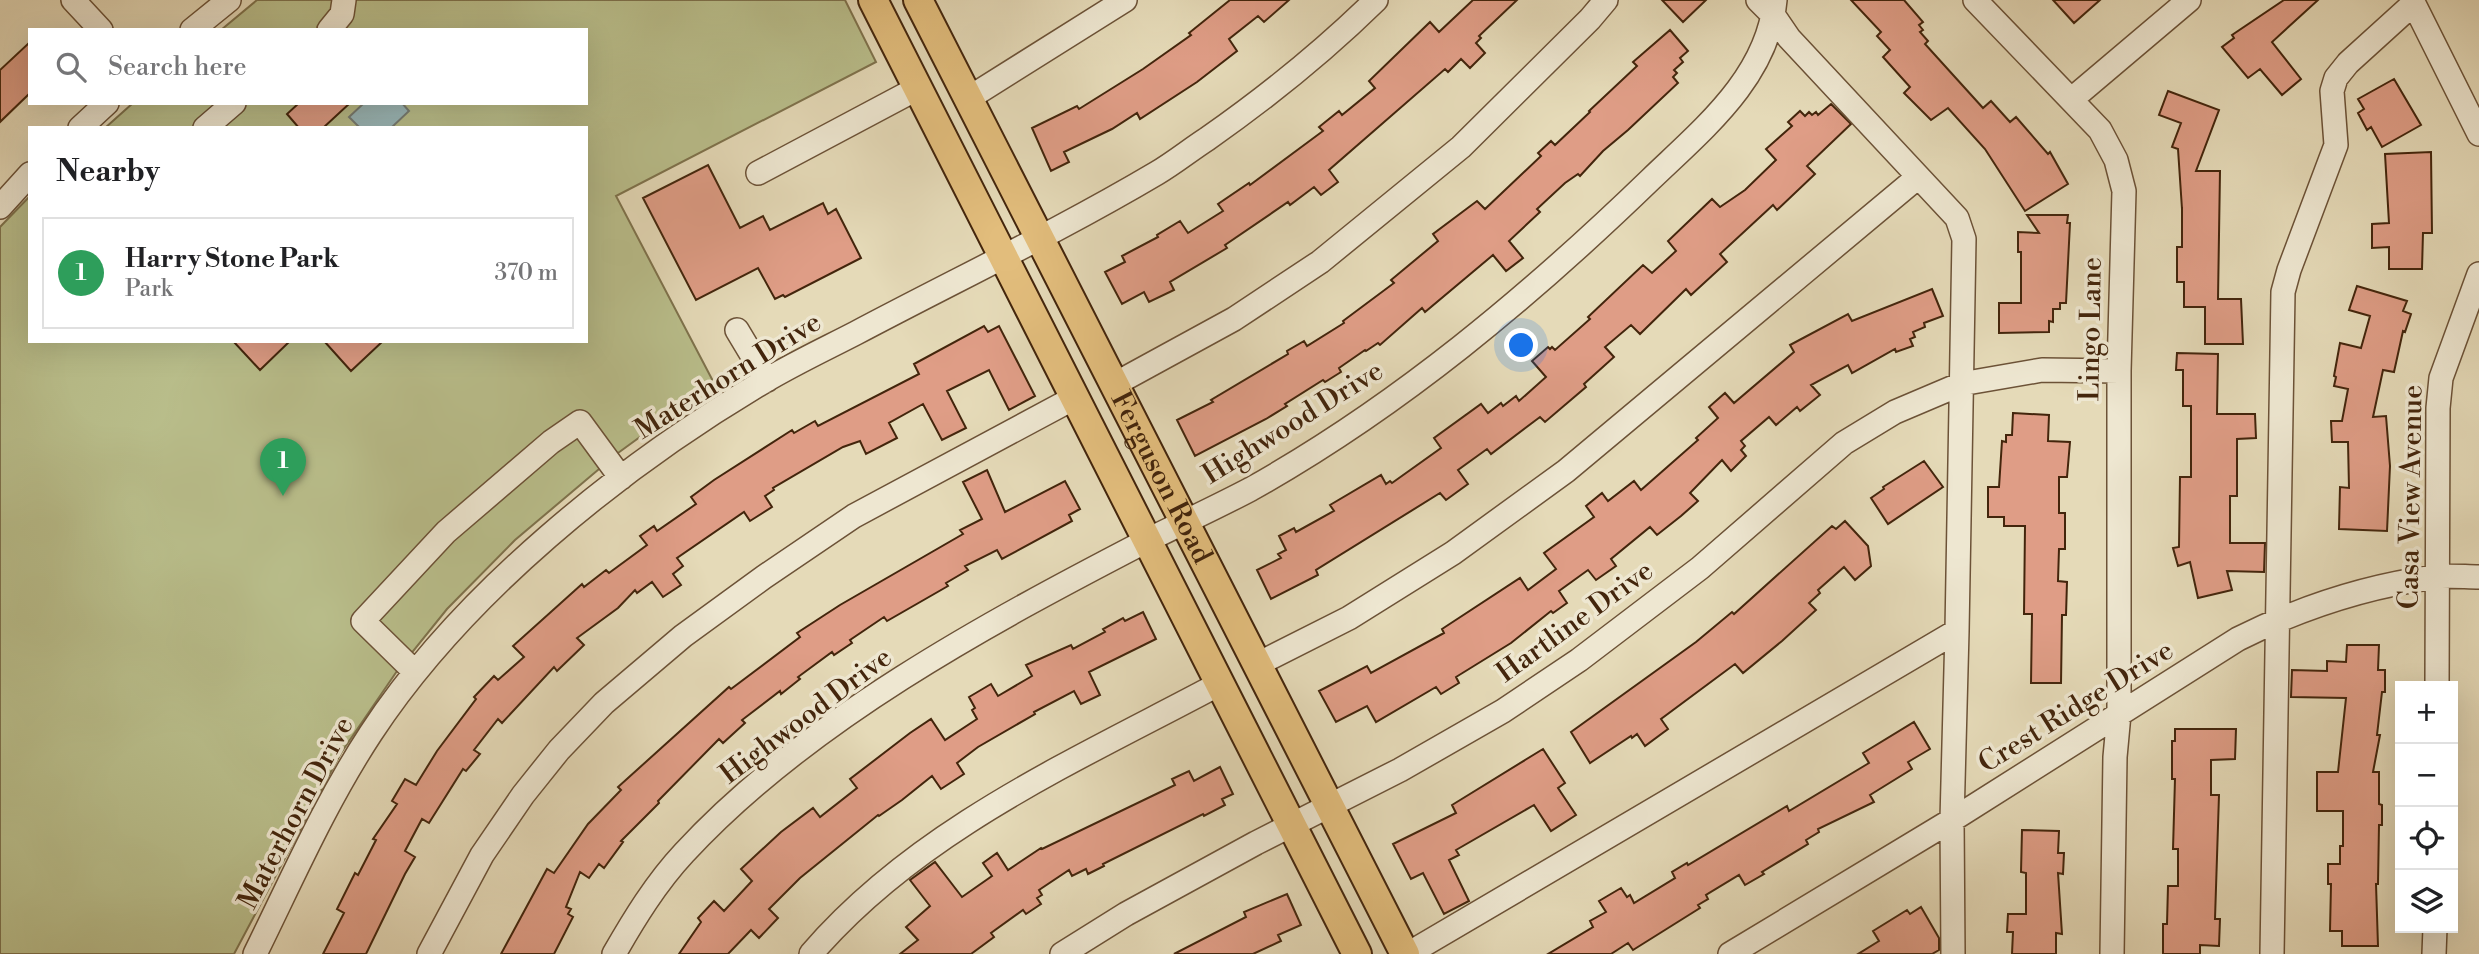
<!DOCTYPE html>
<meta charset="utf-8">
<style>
:root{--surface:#fff;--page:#f6f6f6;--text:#202124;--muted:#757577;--line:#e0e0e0;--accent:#b45309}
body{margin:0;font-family:"Libre Bodoni",serif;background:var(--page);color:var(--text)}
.controls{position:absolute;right:21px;bottom:21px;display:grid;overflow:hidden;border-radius:0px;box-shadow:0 7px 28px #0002}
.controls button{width:63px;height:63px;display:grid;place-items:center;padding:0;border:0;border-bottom:2px solid var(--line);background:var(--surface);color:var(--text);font:35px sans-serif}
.you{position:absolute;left:1522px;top:346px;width:24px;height:24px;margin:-18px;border:5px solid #fff;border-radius:50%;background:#1a73e8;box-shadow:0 0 0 10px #1a73e833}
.badge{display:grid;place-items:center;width:46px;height:46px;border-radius:50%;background:var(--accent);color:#fff;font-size:23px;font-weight:700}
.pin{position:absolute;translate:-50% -58px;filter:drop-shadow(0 2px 4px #0008)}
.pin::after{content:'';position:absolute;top:37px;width:24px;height:21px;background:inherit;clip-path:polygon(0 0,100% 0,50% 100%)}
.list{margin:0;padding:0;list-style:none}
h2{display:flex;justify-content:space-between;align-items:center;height:91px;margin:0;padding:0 28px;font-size:30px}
h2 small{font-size:23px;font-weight:400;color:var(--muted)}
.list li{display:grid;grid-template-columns:46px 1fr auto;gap:21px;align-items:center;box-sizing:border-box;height:112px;margin:0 14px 14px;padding:0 14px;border:2px solid var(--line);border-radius:0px}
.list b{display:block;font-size:26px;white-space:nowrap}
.list p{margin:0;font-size:23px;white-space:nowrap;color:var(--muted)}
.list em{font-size:23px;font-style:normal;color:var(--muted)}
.icon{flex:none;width:38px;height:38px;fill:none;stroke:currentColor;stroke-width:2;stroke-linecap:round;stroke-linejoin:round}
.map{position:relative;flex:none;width:2479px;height:954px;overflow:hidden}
.search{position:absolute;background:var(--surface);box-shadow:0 7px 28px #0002;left:28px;top:28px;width:560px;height:77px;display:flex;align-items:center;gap:18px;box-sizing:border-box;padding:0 24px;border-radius:0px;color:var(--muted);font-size:26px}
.panel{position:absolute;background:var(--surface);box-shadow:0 7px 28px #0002;left:28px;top:126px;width:560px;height:217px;border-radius:0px}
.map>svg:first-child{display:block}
</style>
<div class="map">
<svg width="2479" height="954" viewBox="0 0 2479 954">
<rect width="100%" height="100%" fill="#e5dab8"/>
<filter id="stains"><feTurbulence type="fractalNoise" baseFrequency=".00286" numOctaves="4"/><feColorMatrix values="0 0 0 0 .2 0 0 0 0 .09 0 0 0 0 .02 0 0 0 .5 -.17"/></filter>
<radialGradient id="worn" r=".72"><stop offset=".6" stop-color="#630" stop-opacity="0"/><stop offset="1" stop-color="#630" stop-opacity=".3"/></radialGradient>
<!-- green -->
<path fill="#b9be8b" stroke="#7e724c" stroke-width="2" d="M257 0H845L876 62 616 196 714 383 618 453 515 540 447 609 397 671 341 753 234 954H0V227L30 196V341H586V128H105L133 103H586V30H221Z"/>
<!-- water -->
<path fill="#9ab8b9" stroke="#777d74" stroke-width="2" d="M364 103H402L409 111 391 128H360L349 117Z"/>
<!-- building -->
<path fill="#df9d86" stroke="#43250c" stroke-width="2" d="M1230 0H1289L1264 22 1258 16 1229 39 1237 51 1197 82 1140 119 1137 113 1112 129 1064 152 1069 162 1051 171 1032 128 1077 106 1079 109 1143 69 1191 35 1189 33Z
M1473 0H1517L1479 36 1481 38 1476 43 1485 53 1470 68 1461 59 1448 72 1445 69 1329 170 1338 182 1321 195 1314 187 1290 205 1288 202 1225 245 1227 248 1170 282 1174 290 1149 302 1144 292 1122 304 1105 272 1125 262 1122 256 1158 237 1157 235 1180 221 1188 233 1223 211 1218 204 1249 183 1250 185 1323 131 1319 127 1339 111 1342 115 1375 88 1369 81 1430 22 1439 32Z
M1662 0H1706L1683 22Z
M1851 0H1904L1923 22 1919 25 1923 30 1920 32 1928 41 1925 44 1983 108 1991 101 2010 122 2016 117 2048 154 2050 152 2068 184 2025 211 1985 149 1948 108 1931 120 1904 93 1910 87 1883 57 1890 50 1877 36 1881 32Z
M2053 0H2100L2074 23Z
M2284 0H2318L2272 42 2301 79 2282 95 2260 69 2248 78 2222 47 2234 38 2232 35Z
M1670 30 1688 51 1680 58 1683 62 1674 70 1677 73 1673 77 1678 83 1628 130 1603 151 1580 176 1578 174 1565 183 1537 209 1540 212 1509 241 1523 258 1506 271 1493 255 1425 312 1422 308 1380 345 1378 343 1366 351 1365 350 1339 368 1341 372 1325 382 1323 380 1285 404 1287 406 1266 419 1195 456 1177 420 1213 402 1211 400 1288 354 1287 351 1304 341 1307 346 1344 323 1343 321 1394 283 1391 280 1438 241 1433 234 1477 201 1485 209 1541 156 1538 153 1551 141 1555 145 1590 112 1589 111 1637 66 1633 62Z
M30 42V93L0 122V70Z
M2394 79 2421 125 2382 147 2371 127 2367 130 2358 113 2364 109 2358 99Z
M2168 91 2219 110 2196 171H2220L2218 299H2241L2243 344H2205V307H2184V282H2177V247H2182V207V209L2178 149 2172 147 2181 123 2159 115Z
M299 103H350L323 128H299L287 114Z
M1831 104 1851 124 1807 166 1815 174 1777 210 1773 205 1720 254 1727 262 1691 295 1686 289 1640 334 1631 325 1605 347 1614 357 1584 384 1586 387 1545 422 1540 417 1491 454 1487 449 1458 470 1468 484 1446 500 1440 493 1316 570 1318 575 1271 599 1257 570 1281 558 1278 554 1286 550 1279 536 1294 528 1296 532 1334 511 1330 505 1381 475 1386 484 1390 481 1392 483 1441 448 1434 438 1481 404 1488 413 1501 403 1503 406 1516 396 1519 401 1546 377 1532 361 1548 347 1550 349 1552 347 1555 350 1590 319 1588 317 1643 265 1652 273 1676 251 1668 241 1712 199 1720 207 1745 190 1776 160 1766 149 1792 126 1788 122 1800 111 1805 116 1809 112 1812 115 1816 112 1818 115Z
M2431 152 2432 233H2423L2422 269H2389V247L2372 248V224L2389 223 2385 154Z
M708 165 740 228 763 216 770 230 823 203 828 214 836 209 861 258 785 297 783 295 775 299 758 268 696 300 643 198Z
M2027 215H2068L2067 223H2070L2066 303H2060V309H2053V322L2049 321V332L1999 333V303H2021V252H2018V232L2039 233Z
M2357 286 2407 301 2403 311 2411 314 2405 332 2403 331 2394 372 2383 370 2373 417 2386 416 2390 466 2387 531 2339 529 2340 487 2349 488 2348 442H2332L2331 421H2342L2348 389 2334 386 2336 377 2334 376 2340 343 2361 348 2370 316 2349 310Z
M1932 289 1943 316 1924 323 1925 327 1913 332 1915 337 1910 339 1913 346 1896 352 1895 349 1852 373 1848 365 1811 385 1820 395 1800 411 1797 407 1776 425 1769 417 1741 441 1745 446 1741 450 1746 456 1731 471 1722 460 1690 493 1698 501 1681 516 1657 535 1650 527 1611 559 1616 566 1596 580 1588 570 1559 591 1567 603 1553 613 1551 611 1511 643 1456 677 1459 683 1441 694 1436 687 1376 722 1367 706 1336 722 1319 691 1367 666 1371 673 1444 633 1442 629 1520 578 1528 590 1556 569 1544 553 1594 517 1586 506 1602 493 1608 501 1634 481 1641 490 1698 440 1696 438 1718 418 1709 407 1725 393 1734 403 1794 352 1790 345 1848 314 1852 321Z
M984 326 988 332 999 326 1035 396 1009 410 989 370 947 391 966 428 942 440 923 404 889 423 897 438 866 454 860 441 843 447 773 488 774 490 765 496 772 507 750 521 744 512 677 558 683 566 673 574 681 585 663 597 652 582 637 593 635 590 618 608 577 638 584 645 557 671 554 667 502 723 498 719 474 750 480 754 466 771 463 769 429 823 422 819 405 851 415 857 405 874 366 954H323L344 913 337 909 355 873 358 875 376 840 373 839 397 804 392 801 405 779 416 785 437 751 476 699 474 697 494 676 498 680 524 657 513 646 582 584 584 587 606 570 609 573 647 545 640 536 654 526 657 531 696 504 691 497 714 480 792 430 794 433 815 421 818 426 919 374 914 364Z
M233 341H290L260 370Z
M324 341H383L351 371Z
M2177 353 2218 354 2217 414H2255L2256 438 2237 439V496H2230V543H2265L2264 572 2227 571 2232 590 2198 598 2190 562 2178 566 2173 548 2179 547 2180 477H2191V406H2183V370H2176Z
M2013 413 2049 415 2048 441 2070 442 2067 477H2059V513H2065V549H2059L2058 581 2067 582 2066 615H2062L2061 683H2031L2032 614H2024L2025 526H2004V517H1988V487H1999L2002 441 2006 442V435H2012Z
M1924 461 1943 487 1888 524 1871 498 1884 489 1883 487Z
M987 470 1005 512 1065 481 1080 509 1069 515 1072 521 1002 559 997 550 965 566 968 570 946 583 948 586 887 621 884 617 850 640 852 643 834 655 832 652 798 677 800 679 781 694 780 691 742 720 745 723 723 743 719 739 658 801 659 803 621 841 623 842 604 868 599 864 589 878 580 872 566 907 571 909 568 914 573 917 554 954H501L547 869 554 873 588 824 621 790 618 787 729 687 731 689 800 637 797 633 840 605 963 534 960 530 982 519 963 482Z
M1845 521 1868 546 1871 566 1855 580 1844 567 1818 590 1820 593 1809 603 1816 610 1782 641 1743 673 1735 664 1661 719 1668 729 1645 746 1637 734 1632 738 1631 736 1590 763 1571 732 1696 642 1732 612 1734 614 1832 526 1836 529Z
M1143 612 1156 639 1089 672 1100 695 1081 704 1074 691 1034 712 1035 714 978 747 957 763 964 774 941 789 932 776 902 800 879 816 878 815 800 878 769 909 778 918 759 938 751 930 728 954H679L701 922 698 918 714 901 724 911 752 881 741 869 781 832 813 808 820 817 857 788 850 779 910 733 931 719 945 740 977 719 972 710 975 708 969 697 991 684 998 696 1032 676 1026 665 1071 645 1073 649 1105 632 1103 629 1123 618 1125 621Z
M2347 645H2379L2378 670H2385V692H2382L2377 735H2380L2373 772H2379V804L2382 805V825H2379L2378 884H2376L2378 946H2342V931H2330L2331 884H2328V864H2340V846H2343V811H2317V772H2338L2346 698 2291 697 2292 670 2327 671V661L2346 662Z
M1914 722 1930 749 1908 762 1912 769 1870 795 1874 802 1818 829 1819 832 1806 840 1808 844 1762 872 1764 874 1745 885 1739 875 1706 895 1708 899 1698 905 1700 908 1633 950 1628 943 1611 954H1548L1593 927 1590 921 1606 912 1599 901 1621 888 1627 897 1630 895 1634 903 1675 878 1672 872 1687 863 1688 865 1787 806 1789 811 1869 763 1863 753Z
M2175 729H2236L2235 759 2211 760V795H2219L2215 919H2220L2219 946 2200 945V954H2163V924H2167L2168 886H2178V849H2173L2175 779H2172V741H2175Z
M1543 749 1565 783 1558 788 1576 815 1551 831 1534 805 1456 850 1459 855 1449 860 1469 901 1444 914 1423 873 1411 879 1393 844 1456 813 1452 805Z
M1220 767 1233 794 1222 799 1225 805 1204 816 1203 814 1103 864 1104 866 1088 874 1086 869 1072 876 1069 870 1039 890 1042 895 1037 898 1041 904 1026 914 1023 910 991 933 994 937 971 954H900L918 940 906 927 930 906 910 880 935 862 962 897 992 876 983 863 997 853 1008 870 1041 848 1042 849 1175 785 1172 779 1189 771 1194 781Z
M2022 830 2059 831 2058 853H2064L2063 874 2058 873 2062 934 2056 933V954H2012L2013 932H2007L2008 914H2026V873L2021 872Z
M1287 894 1301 925 1278 935 1281 941 1253 954H1174L1246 917 1244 912Z
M1921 907 1939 938V950L1932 954H1858L1879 941 1873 931 1907 910 1910 914Z"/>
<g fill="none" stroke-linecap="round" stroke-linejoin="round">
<!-- minor casing -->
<g stroke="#6c5237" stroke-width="26">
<path id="minor" d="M73 0 101 30
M1758 0 1774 16 1789 38 1957 218 1964 239 1957 631
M1975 0 2100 130 2116 160 2124 191 2119 371V714L2115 757 2112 954
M2412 0 2479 134
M192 30 229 0
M329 30 342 14 344 0
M969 98 1125 0
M2072 99 2189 0
M80 128 107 103
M205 128 234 103
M758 173 918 88
M0 207 30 174
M737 330 767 380
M1115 384 1234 319 1320 262 1461 147 1590 19 1606 0
M1258 664 1349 618 1453 553 1566 471 1918 177
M415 672 363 621 446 532 551 442 580 422 621 478
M2437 686 2438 408 2441 378 2479 274
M255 954C292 879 325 803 371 733 463 593 620 467 763 382 793 364 825 349 856 333 956 280 1059 231 1157 173 1174 163 1190 150 1207 139 1267 97 1324 51 1376 0
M429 954 482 855 523 795 559 750 604 703 683 636 764 577 854 516 1074 398
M614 954C634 919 656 883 684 853 807 720 988 623 1148 540 1182 523 1217 507 1251 489 1399 406 1530 296 1651 179 1703 129 1768 77 1775 0
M811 954C918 829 1077 760 1219 684
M1062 954 1126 914 1256 843 1400 770 1503 711 1579 660 1700 568 1844 443 1895 412 1961 384 2042 370 2119 371
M1408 954 1957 631 1952 820 1953 954
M1730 954 1952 820 2238 639C2300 608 2367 586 2435 577 2449 575 2465 577 2479 577
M2272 954 2283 292 2289 270 2336 145 2332 91 2336 78 2348 63 2413 4
M2434 954 2435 928"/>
</g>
<!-- major casing -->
<g stroke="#43250c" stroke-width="32">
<g id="major">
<path d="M873 0 1357 954"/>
<path id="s1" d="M918 0 1405 954"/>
</g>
</g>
<!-- minor -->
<use href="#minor" stroke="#eee7d1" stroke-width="23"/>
<!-- major -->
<use href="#major" stroke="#e2bd7c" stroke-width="28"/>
</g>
<g text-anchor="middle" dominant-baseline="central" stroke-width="7" stroke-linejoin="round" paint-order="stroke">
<!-- street labels -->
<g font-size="28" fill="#43250c" stroke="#eee7d1">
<text transform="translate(2091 329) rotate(-89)">Lingo Lane</text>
<text transform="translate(728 376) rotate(-32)">Materhorn Drive</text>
<text transform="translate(1293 423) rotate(-32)">Highwood Drive</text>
<text stroke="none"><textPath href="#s1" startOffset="536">Ferguson Road</textPath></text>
<text transform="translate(2411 497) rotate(-89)">Casa View Avenue</text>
<text transform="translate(1575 622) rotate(-36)">Hartline Drive</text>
<text transform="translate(2076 707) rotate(-32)">Crest Ridge Drive</text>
<text transform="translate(806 716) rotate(-37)">Highwood Drive</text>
<text transform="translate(296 813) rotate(-62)">Materhorn Drive</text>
</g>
</g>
<rect width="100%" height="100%" filter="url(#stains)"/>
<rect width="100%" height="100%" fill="url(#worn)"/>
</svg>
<div class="controls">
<button>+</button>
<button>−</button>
<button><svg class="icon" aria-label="locate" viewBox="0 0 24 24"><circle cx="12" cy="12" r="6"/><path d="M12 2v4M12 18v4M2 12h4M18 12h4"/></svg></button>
<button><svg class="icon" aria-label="layers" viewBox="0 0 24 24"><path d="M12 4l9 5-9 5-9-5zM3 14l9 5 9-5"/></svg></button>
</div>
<div class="you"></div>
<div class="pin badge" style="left:283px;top:496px;background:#2e9e5b">1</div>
<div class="search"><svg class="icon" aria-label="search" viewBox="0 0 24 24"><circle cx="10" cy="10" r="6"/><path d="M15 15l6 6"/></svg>Search here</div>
<section class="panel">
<h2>Nearby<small></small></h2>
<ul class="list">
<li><span class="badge" style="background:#2e9e5b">1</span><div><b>Harry Stone Park</b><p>Park</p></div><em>370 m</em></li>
</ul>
</section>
</div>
